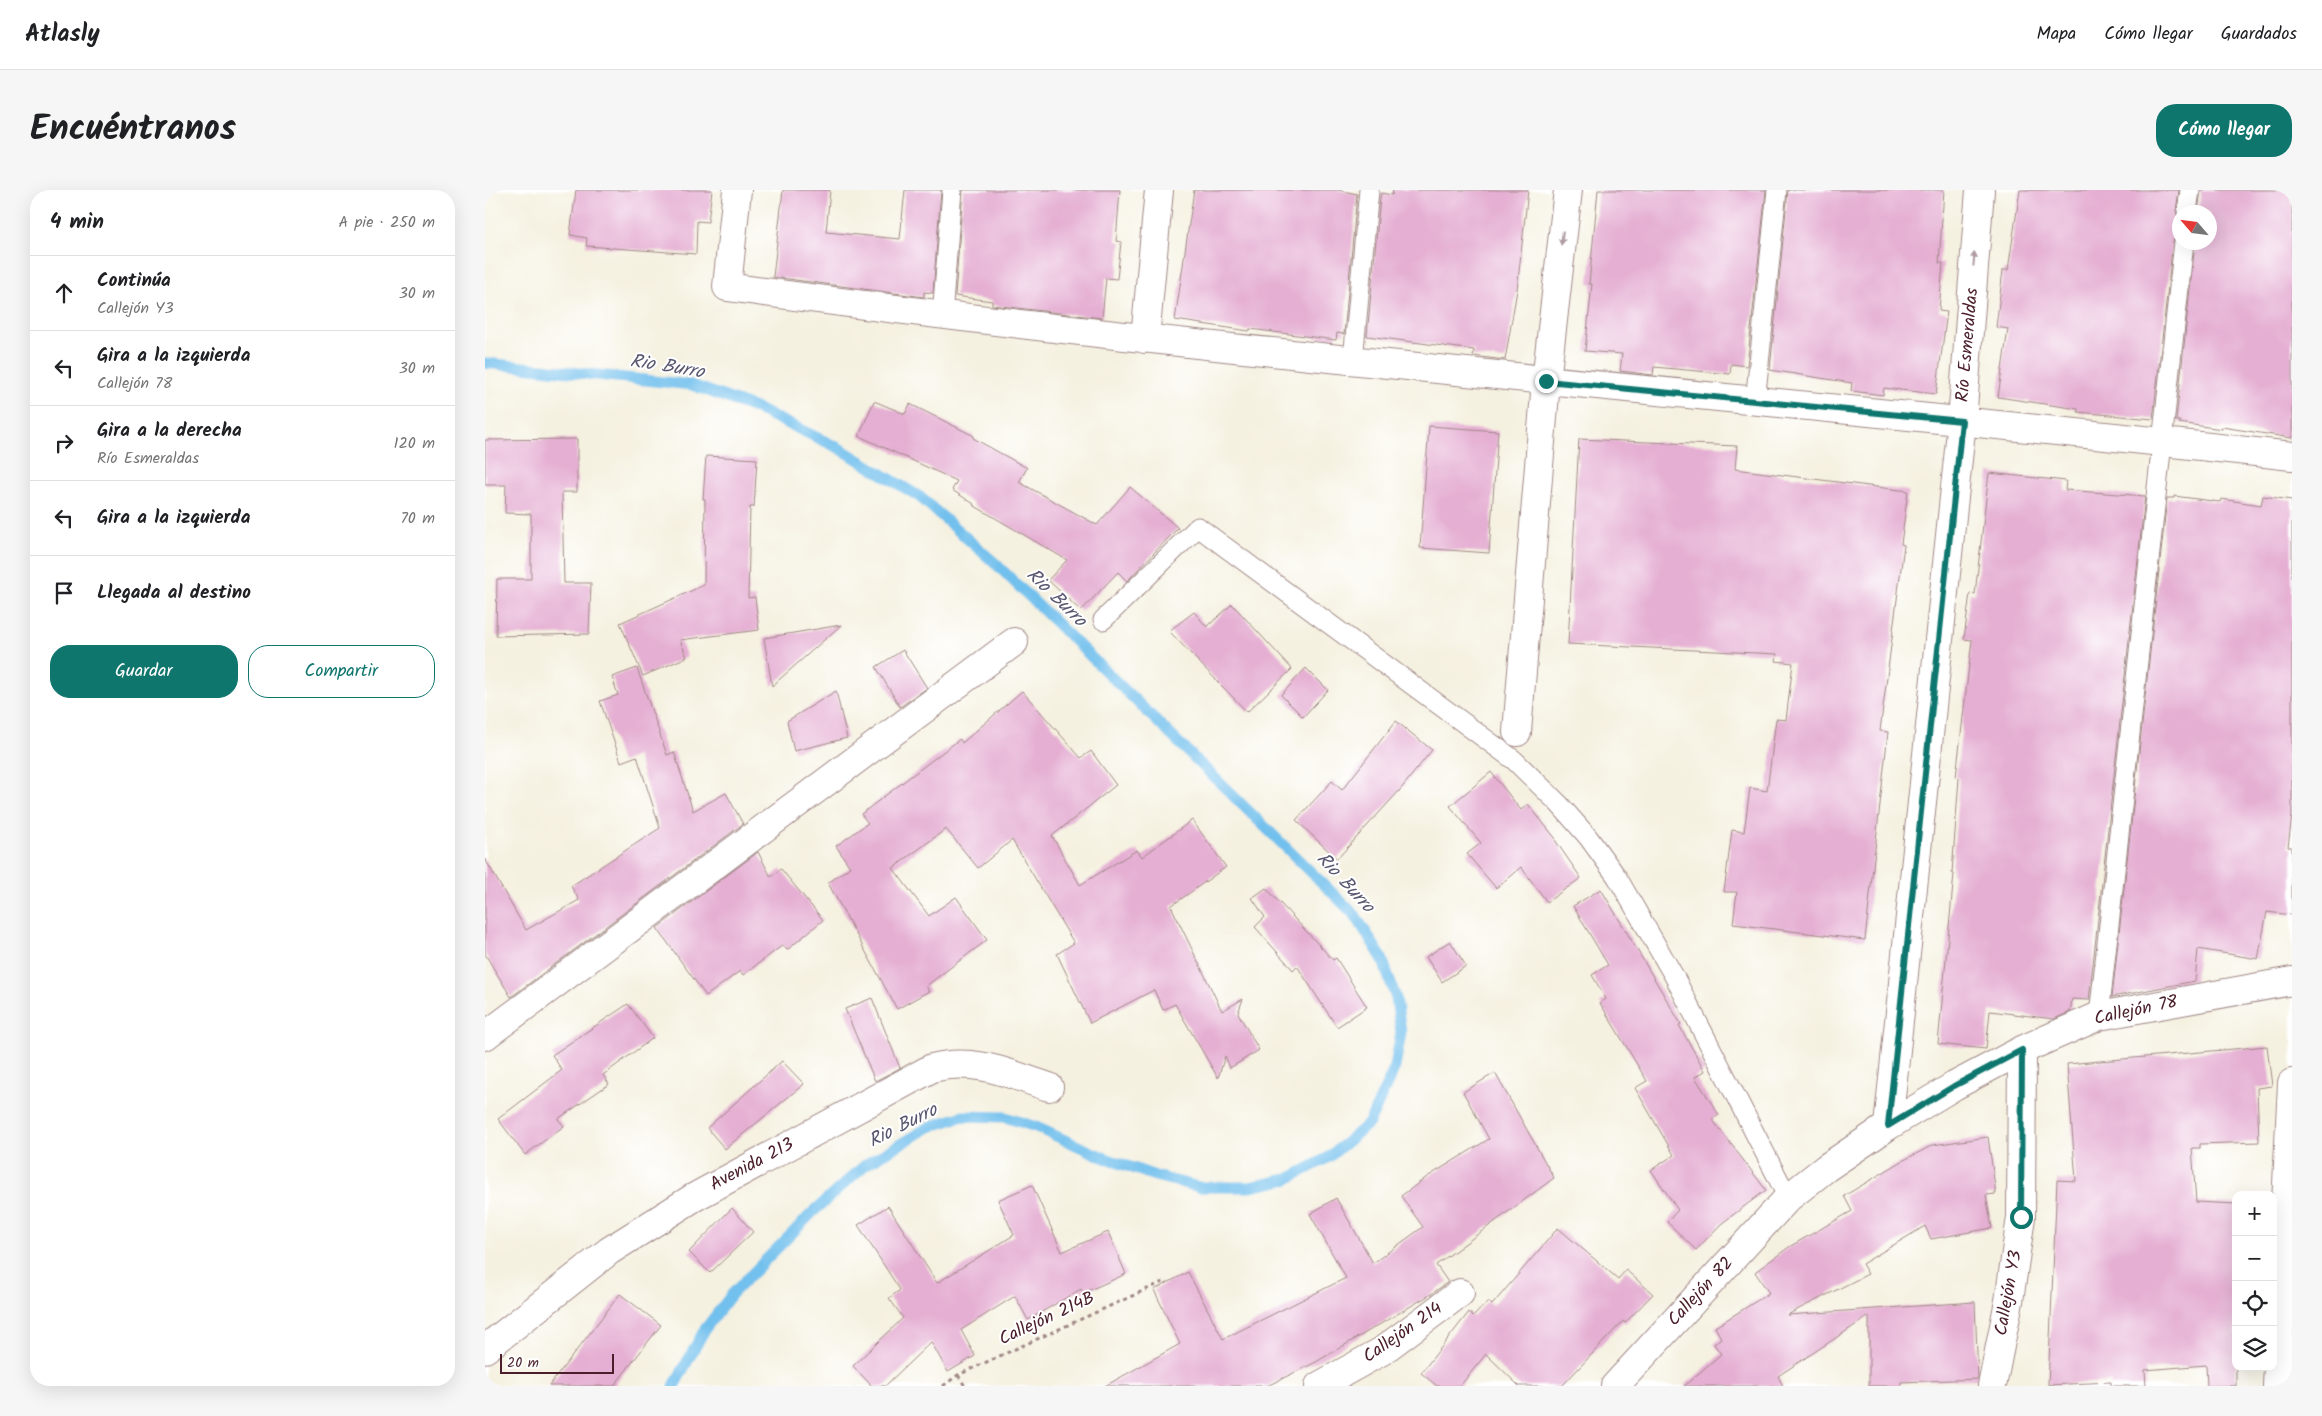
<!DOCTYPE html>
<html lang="es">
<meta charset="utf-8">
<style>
:root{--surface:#fff;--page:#f6f6f6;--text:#202124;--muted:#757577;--line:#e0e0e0;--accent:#0f766e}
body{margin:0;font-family:Kalam,sans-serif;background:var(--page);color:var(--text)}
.controls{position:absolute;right:15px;bottom:15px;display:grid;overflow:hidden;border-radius:10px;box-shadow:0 5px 20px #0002}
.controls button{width:45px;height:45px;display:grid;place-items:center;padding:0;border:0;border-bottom:1px solid var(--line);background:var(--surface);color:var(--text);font:25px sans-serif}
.compass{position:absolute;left:1687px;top:15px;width:45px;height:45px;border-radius:50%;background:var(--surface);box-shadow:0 5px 20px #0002;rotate:298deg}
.scale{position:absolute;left:15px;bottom:12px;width:114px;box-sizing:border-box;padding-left:5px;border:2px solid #4a1f2b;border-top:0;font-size:14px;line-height:18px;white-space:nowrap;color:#4a1f2b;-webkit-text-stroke:4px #fff;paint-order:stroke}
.stop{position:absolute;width:15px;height:15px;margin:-11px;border:4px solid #0f766e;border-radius:50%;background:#fff}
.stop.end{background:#0f766e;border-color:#fff;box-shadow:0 1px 5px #0008}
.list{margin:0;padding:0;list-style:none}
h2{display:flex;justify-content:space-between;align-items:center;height:65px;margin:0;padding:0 20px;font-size:21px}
h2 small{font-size:16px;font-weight:400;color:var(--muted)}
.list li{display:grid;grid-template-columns:32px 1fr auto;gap:15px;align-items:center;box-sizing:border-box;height:75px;padding:0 20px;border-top:1px solid var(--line)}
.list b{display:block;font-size:19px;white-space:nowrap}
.list p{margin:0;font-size:16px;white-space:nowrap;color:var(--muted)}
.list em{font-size:16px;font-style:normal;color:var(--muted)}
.actions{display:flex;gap:10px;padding:15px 20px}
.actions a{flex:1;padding:11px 0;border:1px solid var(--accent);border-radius:20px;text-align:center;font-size:18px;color:var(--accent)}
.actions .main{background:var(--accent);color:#fff}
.icon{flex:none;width:28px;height:28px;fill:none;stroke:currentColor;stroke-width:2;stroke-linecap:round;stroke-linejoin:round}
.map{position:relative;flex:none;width:1807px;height:1196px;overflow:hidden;border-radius:20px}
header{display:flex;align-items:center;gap:30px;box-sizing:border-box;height:70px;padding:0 25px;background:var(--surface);border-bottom:1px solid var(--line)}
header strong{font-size:24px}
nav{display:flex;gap:28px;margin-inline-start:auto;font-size:18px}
.intro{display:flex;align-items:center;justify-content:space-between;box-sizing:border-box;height:120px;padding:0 30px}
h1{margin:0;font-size:35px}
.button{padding:12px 22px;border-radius:20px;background:var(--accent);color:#fff;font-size:18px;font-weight:700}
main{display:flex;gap:30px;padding:0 30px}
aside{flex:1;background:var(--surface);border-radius:20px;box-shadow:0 5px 20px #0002}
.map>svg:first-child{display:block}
</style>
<header>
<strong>Atlasly</strong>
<nav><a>Mapa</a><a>Cómo llegar</a><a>Guardados</a></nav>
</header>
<div class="intro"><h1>Encuéntranos</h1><a class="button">Cómo llegar</a></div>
<main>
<aside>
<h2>4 min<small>A pie · 250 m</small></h2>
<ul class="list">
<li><svg class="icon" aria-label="ahead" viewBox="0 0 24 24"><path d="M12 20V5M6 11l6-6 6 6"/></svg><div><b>Continúa</b><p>Callejón Y3</p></div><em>30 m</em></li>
<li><svg class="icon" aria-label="left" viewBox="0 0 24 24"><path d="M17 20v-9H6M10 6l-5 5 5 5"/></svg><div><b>Gira a la izquierda</b><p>Callejón 78</p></div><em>30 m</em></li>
<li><svg class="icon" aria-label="right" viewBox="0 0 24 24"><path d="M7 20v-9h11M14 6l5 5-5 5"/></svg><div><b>Gira a la derecha</b><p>Río Esmeraldas</p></div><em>120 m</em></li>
<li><svg class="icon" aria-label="left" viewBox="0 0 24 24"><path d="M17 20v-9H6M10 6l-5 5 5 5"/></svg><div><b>Gira a la izquierda</b></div><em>70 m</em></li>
<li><svg class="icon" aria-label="arrive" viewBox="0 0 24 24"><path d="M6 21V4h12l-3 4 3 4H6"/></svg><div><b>Llegada al destino</b></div></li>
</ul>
<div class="actions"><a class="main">Guardar</a><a>Compartir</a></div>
</aside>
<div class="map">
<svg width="1807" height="1196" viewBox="0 0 1807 1196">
<rect width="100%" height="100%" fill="#fff"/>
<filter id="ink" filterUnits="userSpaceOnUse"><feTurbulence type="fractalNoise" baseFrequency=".02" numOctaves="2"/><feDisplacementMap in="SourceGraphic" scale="10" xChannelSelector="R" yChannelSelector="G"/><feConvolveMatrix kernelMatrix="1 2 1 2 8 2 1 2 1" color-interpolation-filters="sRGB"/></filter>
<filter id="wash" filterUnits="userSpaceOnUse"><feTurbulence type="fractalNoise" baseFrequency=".0096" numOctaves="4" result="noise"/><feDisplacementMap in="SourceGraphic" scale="20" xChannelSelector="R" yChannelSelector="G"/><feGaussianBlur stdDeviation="1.12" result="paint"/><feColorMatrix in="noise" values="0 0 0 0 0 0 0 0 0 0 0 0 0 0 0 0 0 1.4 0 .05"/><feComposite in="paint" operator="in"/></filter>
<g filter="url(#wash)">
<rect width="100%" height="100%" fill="#f5f1e0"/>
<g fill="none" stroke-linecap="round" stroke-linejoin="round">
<!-- stream -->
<path stroke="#72c0ed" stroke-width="11" d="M0 173 207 195 270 218 354 258 435 307 511 374 870 725 897 768 911 808 916 842 910 877 884 933 844 967 803 989 765 997H714L670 986 620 968 551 937 520 927 478 926 444 937 380 975 327 1023 247 1104 220 1139 189 1196"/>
</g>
<g id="blocks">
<!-- building -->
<path fill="#e5afd3" d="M91 0H227L223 32 212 31 211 64 101 56 102 48 85 45Z
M298 0H345L341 42 415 49 420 0H456L448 103 439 102V107L288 87Z
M478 0H635L631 51 636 52 632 89 621 88 617 128 507 115V111L470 106Z
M709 0H853L872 4 859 144 852 143 851 150 765 139 764 141 690 130Z
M908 0H1043L1032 100 1020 170 988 166 989 160 882 146 895 8 896 3 907 5Z
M1113 0H1281L1262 176 1246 174 1245 184 1169 177 1168 185 1135 181 1137 164 1100 161 1107 94H1104Z
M1303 0H1459L1454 73H1458L1454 121 1462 122 1451 204 1399 198 1398 205 1366 201 1367 193 1285 180Z
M1535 0H1694L1691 21 1694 30V42L1688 51 1668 229 1593 222V219L1513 207 1523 139 1511 137 1518 80H1523Z
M1716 0H1807V248L1737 237V239L1694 233 1695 231H1691L1710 52H1724V22H1713Z
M389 211 420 224 425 214 489 246 488 248 542 278 534 292 612 335 645 297 693 338 642 391 633 382 596 421 563 390 582 370 488 315 489 314 467 300 472 291 374 246Z
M944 236 1013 241 1004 363 935 358Z
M92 249V302H77L79 393H106L104 444 11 446 12 389H46V324L20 323 21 295H0V250Z
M1094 249 1252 256 1250 279 1423 301 1416 354 1419 355 1395 541 1403 542 1380 750 1248 734 1252 702H1239L1247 640 1259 642 1265 598 1282 601 1291 529 1301 530 1308 473 1291 471 1292 464 1083 454Z
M221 266 272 269 269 317H265L263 408 270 407 274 440 195 450 202 467 158 486 135 433 219 395 220 309H218Z
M1504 283 1581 291 1580 300 1660 306 1604 810 1587 809 1585 822 1569 829 1505 821 1501 859 1453 854 1469 684 1467 683 1474 588 1471 587 1487 450 1479 449 1485 403 1490 404Z
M1689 306 1735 312 1736 309 1776 315 1778 306 1807 310V626L1803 657H1807V725L1782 722 1773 769 1713 759 1710 791 1627 807 1682 308H1689Z
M747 414 807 479 762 522 684 441 709 422 722 437Z
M356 435 287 496 279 448Z
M418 460 442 498 415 517 391 477Z
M152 478 182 565 189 562 208 621 241 603 258 634 26 807 0 764V669L41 740 94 710 86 696 175 638 152 566 136 572 115 511 133 505 127 487Z
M821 478 843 500 818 527 796 505Z
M351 501 362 548 309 561 302 531Z
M537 501 596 568 606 561 631 595 567 646 595 695 652 660 657 667 707 630 741 677 686 716 737 821 758 809 753 823 774 860 745 878 740 866 733 888 690 814 678 820 669 800 605 833 572 764 589 753 527 650 493 678 461 639 408 678 444 726 471 707 502 750 441 796 444 801 412 819 343 693 365 677 351 656 383 633 376 624 475 549 477 553Z
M911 531 947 560 915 600 852 669 811 630 847 591 857 600Z
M1006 582 1036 620 1043 614 1071 649 1070 650 1096 688 1062 712 1036 677 1011 698 982 664 996 653 965 616Z
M273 662 286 687 296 679 338 730 302 760 298 755 258 785 255 781 221 806 172 738Z
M781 698 848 770 851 768 882 817 852 837 812 776 808 780 770 737 780 727 767 708Z
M1116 699 1196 834 1194 835 1220 881 1210 887 1234 925 1227 929 1281 1000 1236 1034 1211 1060 1182 1032 1193 1020 1166 980 1189 965 1150 898 1162 891 1115 813 1121 809 1107 785 1123 775 1088 716Z
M965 751 981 776 957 792 941 767Z
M387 808 415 878 390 891 360 819Z
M143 814 168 848 118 885 124 894 73 929 79 936 40 965 13 929 77 880 67 865Z
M1782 856 1787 896 1772 898 1774 952 1715 954V958H1707L1711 1012 1751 1014V1196H1722L1721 1175 1660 1180 1661 1196H1626V1192L1563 1195 1572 990 1591 991 1582 874Z
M297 871 319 894 240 959 222 938Z
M1010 883 1069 988 951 1075 963 1092 948 1103 831 1172 782 1196H620L695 1154 669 1100 703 1082 738 1149 861 1088 825 1024 851 1008 888 1073 938 1037 916 1006 942 987 1004 949 978 902Z
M1503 947 1511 1004 1501 1005 1507 1038 1446 1049 1440 1036 1377 1074 1383 1084 1302 1125 1490 1112 1493 1189 1416 1192V1196H1384V1126L1293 1186 1298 1196H1199L1236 1164 1229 1154 1236 1148 1230 1137 1284 1103 1270 1082 1304 1057 1367 1021 1359 1006 1419 970 1448 955Z
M547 995 577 1062 623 1042 641 1084 598 1103 596 1099 543 1130 530 1106 476 1140 490 1166 463 1182 446 1152 400 1196H387L368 1176 418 1128 404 1108 415 1100 373 1035 403 1016 452 1093 529 1045 513 1010Z
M247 1018 268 1042 225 1083 204 1062Z
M1073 1038 1133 1089 1141 1080 1168 1104 1140 1133 1138 1131 1077 1196H1034L1001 1164 975 1196H952L936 1183 984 1122 988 1127 1003 1111 1007 1115Z
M135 1104 176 1135 129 1196H64Z"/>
</g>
</g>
<g filter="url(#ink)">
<use href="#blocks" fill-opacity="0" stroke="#a08886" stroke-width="1"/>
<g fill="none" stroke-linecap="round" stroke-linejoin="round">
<!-- service casing -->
<g stroke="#a08886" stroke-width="21">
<path id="service" d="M1702 22 1705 0
M457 126 467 0
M868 170 884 0
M1270 212 1292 0
M618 430 713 337 1029 570 1074 614 1103 647 1132 687 1189 786 1303 1008
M1614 826 1699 52"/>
</g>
<!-- minor casing -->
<g stroke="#a08886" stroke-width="30">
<path id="minor" d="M252 0 242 97C762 168 1286 208 1807 266
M660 149 674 0
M1032 542 1061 191 1083 0
M0 846 529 452
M1403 936 1477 231 1495 0
M0 1159 124 1061 208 1008 447 878C490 867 524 884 564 897
M834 1196 897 1161 975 1103
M1130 1196 1303 1008 1341 978 1403 936 1469 896 1537 860 1614 826 1807 791
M1507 1196 1524 1111 1536 1027 1537 860"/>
</g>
<!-- tertiary casing -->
<g stroke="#a08886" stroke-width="30">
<path id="tertiary" d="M1792 1196 1807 893"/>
</g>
<!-- path -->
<path stroke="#a08886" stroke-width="3" stroke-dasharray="4 4" stroke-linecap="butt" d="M473 1185 480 1196
M458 1196 473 1185 680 1091"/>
<!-- service -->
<use href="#service" stroke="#fff" stroke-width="19"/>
<!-- minor -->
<use href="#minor" stroke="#fff" stroke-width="28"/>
<!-- tertiary -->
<use href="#tertiary" stroke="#fff" stroke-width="28"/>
</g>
<!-- one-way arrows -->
<defs><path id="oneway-solid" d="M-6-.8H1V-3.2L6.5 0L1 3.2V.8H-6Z" transform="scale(1.25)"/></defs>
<g fill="#ae9aa0">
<use href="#oneway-solid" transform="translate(1077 48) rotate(97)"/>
<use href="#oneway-solid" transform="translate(1489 69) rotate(-85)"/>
</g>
</g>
<g fill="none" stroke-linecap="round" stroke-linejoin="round" filter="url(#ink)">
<!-- route -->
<path stroke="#0f766e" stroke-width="6" d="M1061 191 1477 231 1403 936 1469 896 1537 860 1536 1027"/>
</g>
<g text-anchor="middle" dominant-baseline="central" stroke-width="4" stroke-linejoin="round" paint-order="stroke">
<!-- street labels -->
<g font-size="18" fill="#4a1f2b" stroke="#fff">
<text transform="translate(1483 155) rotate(-85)">Río Esmeraldas</text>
<text transform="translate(1651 821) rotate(-12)">Callejón 78</text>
<text transform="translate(267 975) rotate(-28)">Avenida 213</text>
<text transform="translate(1216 1102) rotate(-47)">Callejón 82</text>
<text transform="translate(1524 1103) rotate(-80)">Callejón Y3</text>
<text transform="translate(562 1129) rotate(-25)">Callejón 214B</text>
<text transform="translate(918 1143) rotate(-35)">Callejón 214</text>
</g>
<!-- water labels -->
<g font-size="19" font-style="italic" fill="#58576f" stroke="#fff">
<text transform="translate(182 177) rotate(9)">Rio Burro</text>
<text transform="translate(571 408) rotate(44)">Rio Burro</text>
<text transform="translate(860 693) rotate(47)">Rio Burro</text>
<text transform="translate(418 936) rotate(-27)">Rio Burro</text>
</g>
</g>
</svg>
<div class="controls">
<button>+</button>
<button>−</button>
<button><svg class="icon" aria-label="locate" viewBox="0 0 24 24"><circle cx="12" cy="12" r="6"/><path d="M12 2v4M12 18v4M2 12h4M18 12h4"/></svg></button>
<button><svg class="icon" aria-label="layers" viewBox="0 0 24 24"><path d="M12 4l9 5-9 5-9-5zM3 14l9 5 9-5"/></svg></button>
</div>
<svg class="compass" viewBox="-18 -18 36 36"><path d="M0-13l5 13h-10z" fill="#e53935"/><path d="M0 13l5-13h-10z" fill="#757577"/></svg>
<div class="scale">20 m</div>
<div class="stop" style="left:1536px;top:1027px"></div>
<div class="stop end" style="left:1061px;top:191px"></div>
</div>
</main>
